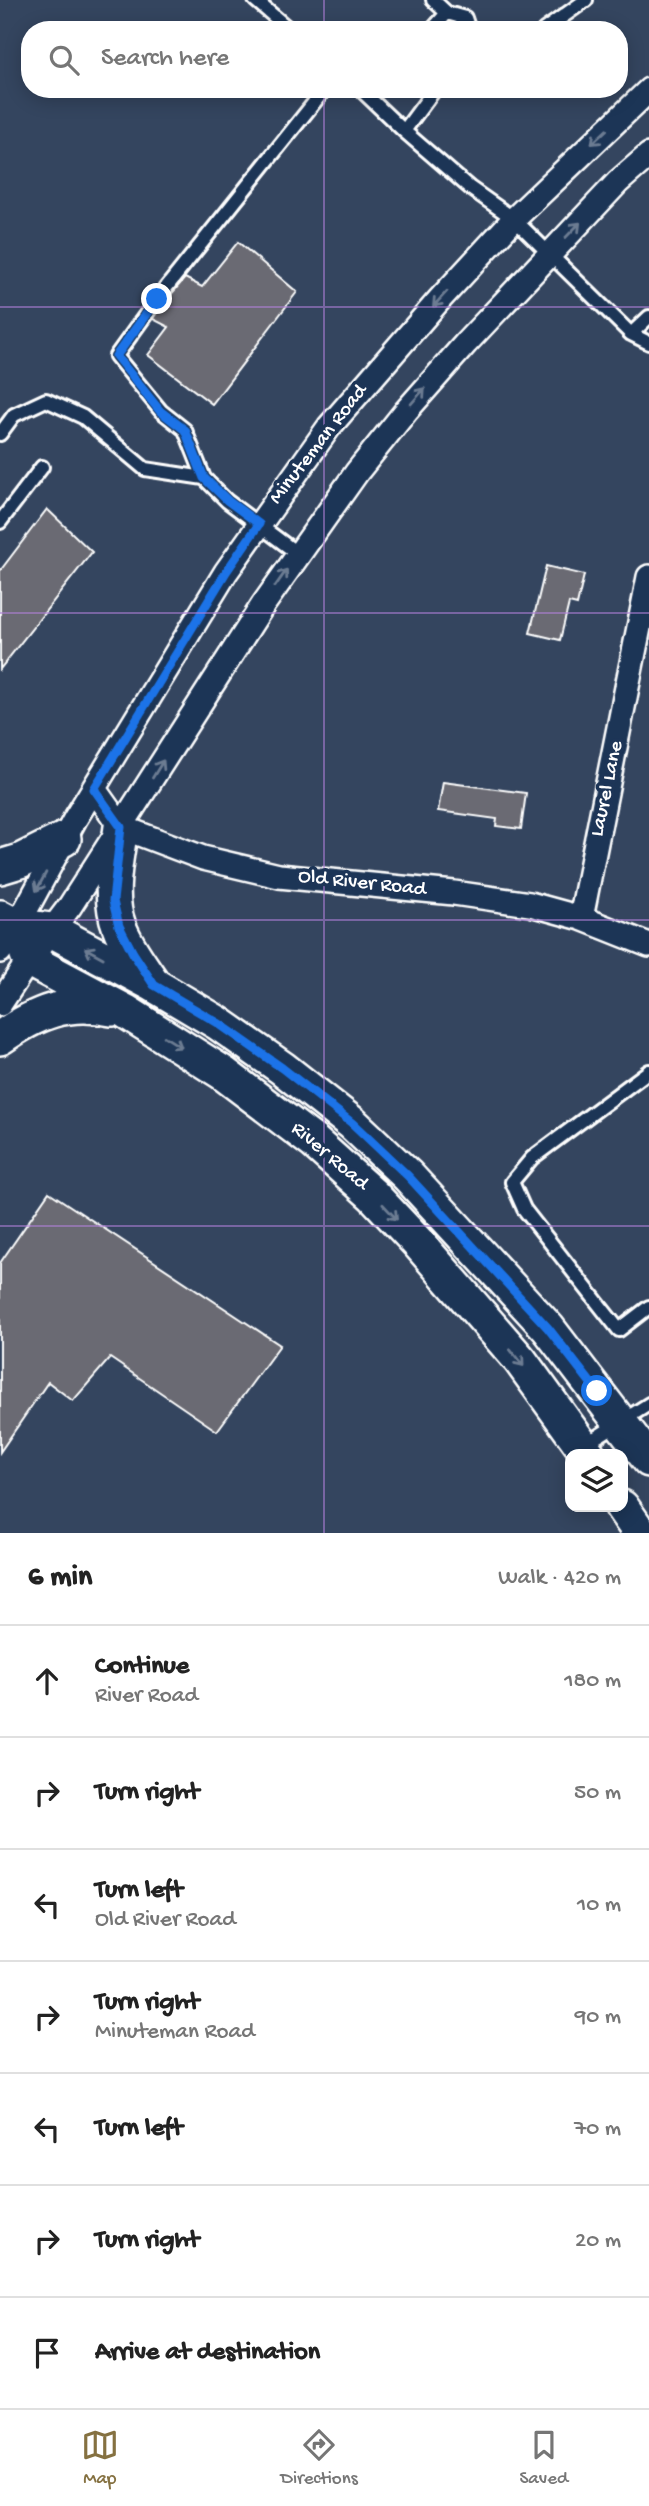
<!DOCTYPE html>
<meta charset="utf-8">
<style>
:root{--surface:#fff;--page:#f2f2f2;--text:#222;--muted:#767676;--line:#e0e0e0;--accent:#857141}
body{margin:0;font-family:"Gochi Hand",sans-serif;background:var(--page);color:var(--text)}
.controls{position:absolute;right:21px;bottom:21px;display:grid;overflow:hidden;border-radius:14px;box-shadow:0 4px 18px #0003}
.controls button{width:63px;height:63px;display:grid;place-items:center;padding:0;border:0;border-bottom:2px solid var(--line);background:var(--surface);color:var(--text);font:35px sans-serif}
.stop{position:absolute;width:21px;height:21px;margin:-16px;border:5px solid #1a73e8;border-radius:50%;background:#fff}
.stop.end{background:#1a73e8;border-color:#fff;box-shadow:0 2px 7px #0008}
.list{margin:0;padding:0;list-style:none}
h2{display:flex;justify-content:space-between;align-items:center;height:91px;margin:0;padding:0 28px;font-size:30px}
h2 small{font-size:23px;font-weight:400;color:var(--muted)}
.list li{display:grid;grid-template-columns:46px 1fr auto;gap:21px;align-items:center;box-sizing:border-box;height:112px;padding:0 28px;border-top:2px solid var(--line)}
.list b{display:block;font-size:26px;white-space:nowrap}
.list p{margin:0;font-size:23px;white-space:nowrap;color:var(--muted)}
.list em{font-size:23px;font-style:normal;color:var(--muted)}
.icon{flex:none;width:38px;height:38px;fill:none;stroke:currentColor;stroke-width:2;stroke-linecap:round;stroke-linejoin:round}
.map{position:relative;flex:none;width:649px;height:1533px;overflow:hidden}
.search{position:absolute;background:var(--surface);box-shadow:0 4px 18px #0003;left:21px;right:21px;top:21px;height:77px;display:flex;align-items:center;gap:18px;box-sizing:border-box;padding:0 24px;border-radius:28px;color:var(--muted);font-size:26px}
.sheet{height:875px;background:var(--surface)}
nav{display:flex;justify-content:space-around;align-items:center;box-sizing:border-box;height:98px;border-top:2px solid var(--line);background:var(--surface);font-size:19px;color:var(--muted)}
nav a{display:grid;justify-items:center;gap:4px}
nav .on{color:var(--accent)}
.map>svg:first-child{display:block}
</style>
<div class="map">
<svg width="649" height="1533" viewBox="0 0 649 1533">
<rect width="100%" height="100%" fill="#34455f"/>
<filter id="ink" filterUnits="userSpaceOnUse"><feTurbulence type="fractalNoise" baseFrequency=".0143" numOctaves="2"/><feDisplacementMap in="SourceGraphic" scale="14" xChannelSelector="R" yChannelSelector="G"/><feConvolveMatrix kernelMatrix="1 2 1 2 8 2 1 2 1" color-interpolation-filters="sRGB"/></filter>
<g filter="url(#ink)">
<!-- building -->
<path fill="#6a6b73" stroke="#fff" stroke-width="2" d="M238 242 297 292 212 404 148 355 169 327 151 318 185 278 202 287Z
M47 509 92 552 0 669V571Z
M546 566 584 575 577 605 569 603 560 640 530 633Z
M443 782 526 793 521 829 496 826 497 819 438 811Z
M49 1192 280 1345 217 1431 110 1358 73 1401 48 1382 0 1452V1263Z"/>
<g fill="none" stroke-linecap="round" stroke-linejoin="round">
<!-- lane casing -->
<g stroke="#fff" stroke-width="18">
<path id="lane" d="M255 0 290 30
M433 0 447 13 465 18 469 30
M432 30 447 13
M544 30 586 0
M360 89 404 131 470 188 514 219 631 334 649 343
M404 131 435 89
M631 334 649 317
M0 434 14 415 46 400 83 417 145 469 204 478 227 501 298 554
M204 478 185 430 161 411 116 356 157 299 325 89
M0 522 42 467
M649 1071 532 1158 512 1182 524 1209 619 1330 649 1307
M584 1445 649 1404"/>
</g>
<!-- street casing -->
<g stroke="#fff" stroke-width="28">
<path id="street" d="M94 789 121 827 203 858 279 876 454 893 530 904 581 918 649 945
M581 918 649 577
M0 951 17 926 75 819 226 572 329 427 440 299 514 219 649 90
M0 1004 29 960 70 906 263 605 357 472 406 411 466 343 618 182 649 155"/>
</g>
<!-- secondary casing -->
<g stroke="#fff" stroke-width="38">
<path id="secondary" d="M121 827C117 858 107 895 119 926 126 946 141 965 153 983
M0 867 20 861 64 839
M0 917 17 926 51 930 154 985 218 1023 282 1068 352 1123 408 1176 548 1328 649 1460
M17 926 29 960 125 1011 223 1073 314 1142 373 1195 420 1245 520 1360 588 1454
M0 1038C37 1012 67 1000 112 1009
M622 1507 640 1533"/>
</g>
<!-- lane -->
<use href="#lane" stroke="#1d3557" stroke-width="12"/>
<!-- street -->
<use href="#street" stroke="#1d3557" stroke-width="23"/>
<!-- secondary -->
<use href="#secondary" stroke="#1d3557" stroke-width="33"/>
</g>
<!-- one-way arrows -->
<defs><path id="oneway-shaft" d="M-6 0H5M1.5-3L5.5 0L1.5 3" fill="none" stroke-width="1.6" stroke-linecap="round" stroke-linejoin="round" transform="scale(1.75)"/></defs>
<g stroke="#6c7c92">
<use href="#oneway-shaft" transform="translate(599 137) rotate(137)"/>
<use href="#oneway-shaft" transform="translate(573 230) rotate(-46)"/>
<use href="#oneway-shaft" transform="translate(440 299) rotate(132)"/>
<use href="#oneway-shaft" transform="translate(418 396) rotate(-49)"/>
<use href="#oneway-shaft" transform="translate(281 578) rotate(-55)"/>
<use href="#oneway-shaft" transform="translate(158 769) rotate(-58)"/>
<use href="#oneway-shaft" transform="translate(41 882) rotate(118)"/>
<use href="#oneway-shaft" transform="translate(94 953) rotate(-151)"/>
<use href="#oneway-shaft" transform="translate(173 1042) rotate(32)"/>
<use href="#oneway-shaft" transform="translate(390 1212) rotate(47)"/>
<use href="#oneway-shaft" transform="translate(517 1358) rotate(51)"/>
</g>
</g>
<g fill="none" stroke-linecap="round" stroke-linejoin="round" filter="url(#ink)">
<!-- route -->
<path stroke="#1a73e8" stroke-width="9" d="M157 299 116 356 160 411 185 430 204 478 228 501 259 524 226 572 94 789 121 827 113 901 119 926 133 953 154 985 218 1023 282 1068 352 1123 408 1176 548 1328 597 1391"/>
</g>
<!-- grid -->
<path fill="none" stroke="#b080d9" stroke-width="2" stroke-opacity="0.55" d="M324 0V30M324 89V1533M0 307H649M0 613H649M0 920H649M0 1226H649"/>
<g text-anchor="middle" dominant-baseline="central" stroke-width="7" stroke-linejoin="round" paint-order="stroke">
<!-- street labels -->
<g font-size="21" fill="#fff" stroke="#1d3557">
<text transform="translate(319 445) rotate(-52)">Minuteman Road</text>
<text transform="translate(608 789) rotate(-78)">Laurel Lane</text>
<text transform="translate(362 884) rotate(6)">Old River Road</text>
<text transform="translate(329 1157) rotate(40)">River Road</text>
</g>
</g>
</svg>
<div class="controls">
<button><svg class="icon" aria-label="layers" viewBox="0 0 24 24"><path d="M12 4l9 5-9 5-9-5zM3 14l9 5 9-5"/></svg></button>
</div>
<div class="stop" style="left:597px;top:1391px"></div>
<div class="stop end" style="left:157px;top:299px"></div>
<div class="search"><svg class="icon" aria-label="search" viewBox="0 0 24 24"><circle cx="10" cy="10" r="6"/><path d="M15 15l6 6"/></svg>Search here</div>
</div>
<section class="sheet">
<h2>6 min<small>Walk · 420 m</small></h2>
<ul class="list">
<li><svg class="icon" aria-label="ahead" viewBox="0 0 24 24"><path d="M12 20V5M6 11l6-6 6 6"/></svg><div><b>Continue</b><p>River Road</p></div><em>180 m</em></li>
<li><svg class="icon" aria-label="right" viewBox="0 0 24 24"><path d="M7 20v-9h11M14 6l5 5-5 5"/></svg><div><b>Turn right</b></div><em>50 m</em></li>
<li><svg class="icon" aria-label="left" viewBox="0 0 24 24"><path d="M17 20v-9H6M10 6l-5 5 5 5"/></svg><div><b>Turn left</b><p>Old River Road</p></div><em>10 m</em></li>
<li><svg class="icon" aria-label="right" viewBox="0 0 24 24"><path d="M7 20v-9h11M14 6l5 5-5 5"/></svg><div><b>Turn right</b><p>Minuteman Road</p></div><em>90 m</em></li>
<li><svg class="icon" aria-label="left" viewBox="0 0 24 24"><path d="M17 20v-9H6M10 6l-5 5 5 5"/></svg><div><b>Turn left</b></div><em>70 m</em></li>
<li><svg class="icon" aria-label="right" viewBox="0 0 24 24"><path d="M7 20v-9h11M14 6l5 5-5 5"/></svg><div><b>Turn right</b></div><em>20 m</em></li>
<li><svg class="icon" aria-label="arrive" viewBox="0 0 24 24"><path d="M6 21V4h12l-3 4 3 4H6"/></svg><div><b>Arrive at destination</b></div></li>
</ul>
</section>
<nav>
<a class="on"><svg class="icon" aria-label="map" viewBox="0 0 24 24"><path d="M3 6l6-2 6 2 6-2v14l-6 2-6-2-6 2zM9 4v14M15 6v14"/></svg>Map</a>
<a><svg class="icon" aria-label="directions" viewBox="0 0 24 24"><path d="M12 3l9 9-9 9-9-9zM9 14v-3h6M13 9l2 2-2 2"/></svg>Directions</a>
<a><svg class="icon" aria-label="saved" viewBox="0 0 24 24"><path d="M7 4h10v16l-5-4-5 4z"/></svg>Saved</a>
</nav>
